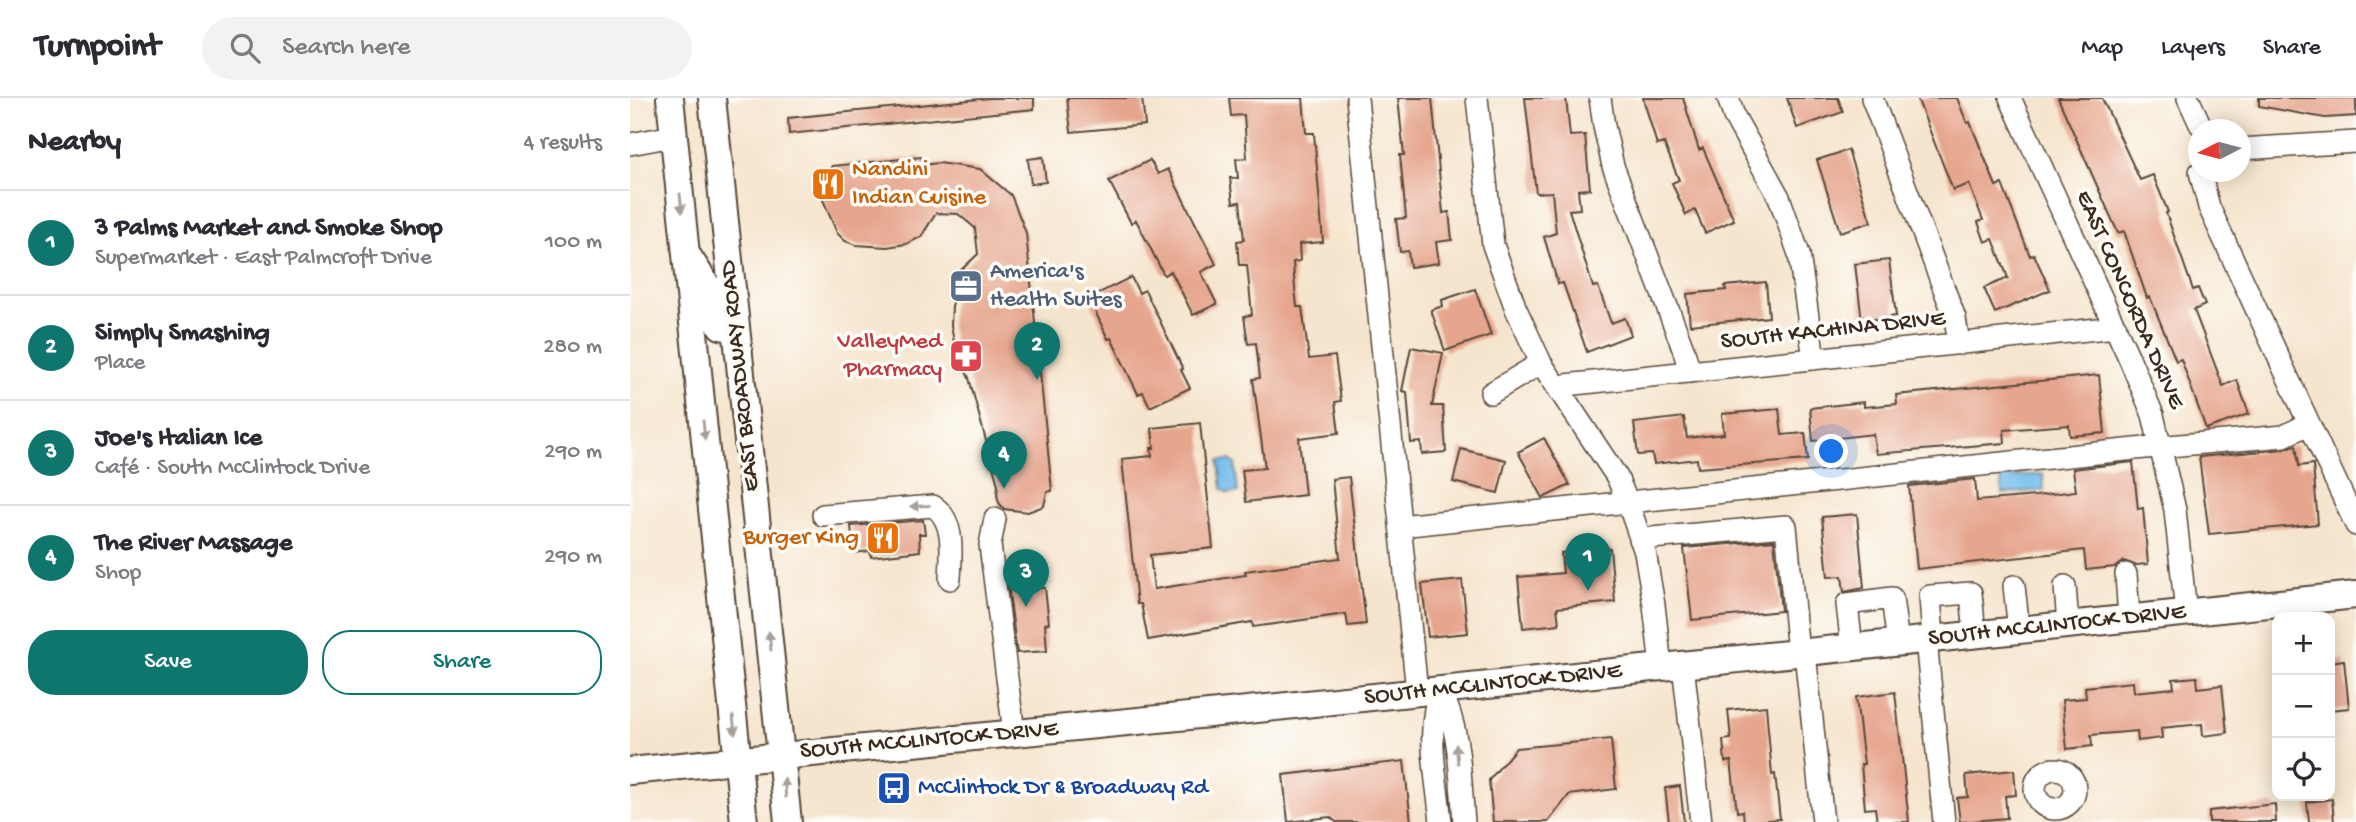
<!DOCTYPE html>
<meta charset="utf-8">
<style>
:root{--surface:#fff;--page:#f2f2f3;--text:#2b2b33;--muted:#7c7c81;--line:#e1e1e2;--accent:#0f766e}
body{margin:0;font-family:"Gochi Hand",sans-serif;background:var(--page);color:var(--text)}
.controls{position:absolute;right:21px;bottom:21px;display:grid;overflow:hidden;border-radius:14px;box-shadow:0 4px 18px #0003}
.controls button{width:63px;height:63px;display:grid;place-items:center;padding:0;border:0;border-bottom:2px solid var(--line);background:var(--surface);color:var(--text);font:35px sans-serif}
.compass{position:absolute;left:1558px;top:21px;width:63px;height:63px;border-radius:50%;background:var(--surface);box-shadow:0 4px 18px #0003;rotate:264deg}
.you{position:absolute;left:1202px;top:354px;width:24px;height:24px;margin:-18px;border:5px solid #fff;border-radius:50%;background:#1a73e8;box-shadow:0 0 0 10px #1a73e833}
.badge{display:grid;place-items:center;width:46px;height:46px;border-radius:50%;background:var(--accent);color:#fff;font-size:23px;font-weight:700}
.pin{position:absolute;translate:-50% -58px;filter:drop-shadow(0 2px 4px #0008)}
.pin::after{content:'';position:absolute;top:37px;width:24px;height:21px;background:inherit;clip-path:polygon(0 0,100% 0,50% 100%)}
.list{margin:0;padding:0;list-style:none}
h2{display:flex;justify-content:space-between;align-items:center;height:91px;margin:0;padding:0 28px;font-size:30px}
h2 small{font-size:23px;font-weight:400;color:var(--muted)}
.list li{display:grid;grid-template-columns:46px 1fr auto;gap:21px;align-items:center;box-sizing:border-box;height:105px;padding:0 28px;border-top:2px solid var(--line)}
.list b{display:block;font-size:26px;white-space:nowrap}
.list p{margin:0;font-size:23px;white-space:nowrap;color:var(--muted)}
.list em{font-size:23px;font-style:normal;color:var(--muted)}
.actions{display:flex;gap:14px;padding:21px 28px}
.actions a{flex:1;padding:16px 0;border:2px solid var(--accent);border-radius:28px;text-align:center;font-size:24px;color:var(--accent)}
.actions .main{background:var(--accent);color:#fff}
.icon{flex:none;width:38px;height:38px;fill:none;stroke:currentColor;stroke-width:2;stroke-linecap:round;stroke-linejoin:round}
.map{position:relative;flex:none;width:1726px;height:724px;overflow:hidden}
header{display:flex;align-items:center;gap:42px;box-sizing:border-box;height:98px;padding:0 35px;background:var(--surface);border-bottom:2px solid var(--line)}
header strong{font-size:33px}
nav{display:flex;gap:38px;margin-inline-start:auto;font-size:24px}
.search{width:490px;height:63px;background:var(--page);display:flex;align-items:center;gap:18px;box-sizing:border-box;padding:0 24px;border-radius:38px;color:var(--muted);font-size:26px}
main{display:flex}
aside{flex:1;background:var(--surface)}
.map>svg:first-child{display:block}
</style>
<header>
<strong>Turnpoint</strong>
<div class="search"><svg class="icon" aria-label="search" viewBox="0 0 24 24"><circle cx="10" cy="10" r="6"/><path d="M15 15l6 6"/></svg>Search here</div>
<nav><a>Map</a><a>Layers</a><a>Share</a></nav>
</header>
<main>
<aside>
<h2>Nearby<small>4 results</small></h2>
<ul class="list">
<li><span class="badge">1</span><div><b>3 Palms Market and Smoke Shop</b><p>Supermarket · East Palmcroft Drive</p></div><em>100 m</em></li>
<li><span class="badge">2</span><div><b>Simply Smashing</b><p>Place</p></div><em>280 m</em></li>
<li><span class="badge">3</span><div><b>Joe's Italian Ice</b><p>Café · South McClintock Drive</p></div><em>290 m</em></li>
<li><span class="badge">4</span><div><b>The River Massage</b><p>Shop</p></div><em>290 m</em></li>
</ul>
<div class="actions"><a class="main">Save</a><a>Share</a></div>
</aside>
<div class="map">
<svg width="1726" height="724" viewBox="0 0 1726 724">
<rect width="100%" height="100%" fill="#fdfcf7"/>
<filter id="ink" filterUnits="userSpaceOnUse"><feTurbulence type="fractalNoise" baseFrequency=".0143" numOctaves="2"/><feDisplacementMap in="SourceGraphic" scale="14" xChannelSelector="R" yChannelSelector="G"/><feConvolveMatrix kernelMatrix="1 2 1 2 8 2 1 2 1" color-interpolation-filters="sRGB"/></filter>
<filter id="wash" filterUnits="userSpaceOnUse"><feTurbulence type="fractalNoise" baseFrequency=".00686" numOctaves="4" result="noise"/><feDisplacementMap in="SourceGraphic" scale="28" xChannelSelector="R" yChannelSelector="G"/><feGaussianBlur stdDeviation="1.57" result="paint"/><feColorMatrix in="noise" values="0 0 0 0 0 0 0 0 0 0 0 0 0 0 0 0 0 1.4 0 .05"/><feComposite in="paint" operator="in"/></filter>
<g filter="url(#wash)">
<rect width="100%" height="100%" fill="#f6e5ce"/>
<!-- water -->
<path fill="#74bdec" stroke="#587485" stroke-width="2" d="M600 362 605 366 608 394 598 395 592 391 589 363Z
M1413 376 1414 392 1372 396 1371 379Z"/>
<g id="blocks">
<!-- building -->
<path fill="#e6a68e" d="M360 0H404V11L159 36 158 20Z
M437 0H512L515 27 441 34Z
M599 0H673L676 35H684L693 144 669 146 670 163 663 164 664 180 667 209H672L679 261 705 258 711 303 705 304 709 335 669 340 675 397 616 404 612 372 635 370 623 281 630 280 626 245 618 246 614 218 622 217 617 167H609L607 143 614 142 610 104 603 105 600 80H608L606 61 617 60 614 17 601 18Z
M768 0H802L813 115 819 114 822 142 806 144 809 165 780 169 778 153 770 154 766 121 776 120 770 57H774Z
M895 0H936L940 38 955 37 960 91 948 92 950 111 939 112 963 189 968 188 981 225 995 220 1001 237 957 254 933 185 928 186 914 139 926 135 922 94 906 95Z
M1013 0H1053L1069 52 1073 50 1104 122 1075 135 1065 112 1056 117 1042 85 1049 82 1034 45 1027 47Z
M1157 0H1208L1213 14 1167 30Z
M1287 0H1327L1337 25 1340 24 1366 88 1372 86 1400 158 1404 156 1420 192 1365 215 1354 190 1378 180 1363 141 1355 144 1348 124 1353 122 1339 86 1323 92Z
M1428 0H1472L1510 82 1523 77 1538 114 1536 115 1563 192 1568 190 1575 207 1564 212 1593 288 1607 282 1619 316 1576 331 1551 261 1546 263 1520 199 1517 200 1494 133 1488 135Z
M1629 0H1726V18L1695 20 1629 8Z
M1218 52 1241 124 1210 134 1187 62Z
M291 59 292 67 309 65 350 71 381 97 396 135 422 393 417 394 414 408 398 414 374 411 369 405 367 397 368 387 339 280 325 250 321 227 322 208 330 185 329 174 348 156 345 130 328 116 306 115 291 139 276 146 257 149 226 147 215 143 207 135 191 97 190 84 202 68Z
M413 59 416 84 401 86 398 61Z
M520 62 528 76 538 71 586 166 571 174 587 206 563 217 541 173 534 177 506 122 501 125 479 83Z
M1259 162 1266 218 1232 223 1225 166Z
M501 179 509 195 515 192 553 271 551 272 560 290 520 309 513 294 508 296 481 240 478 241 459 200Z
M1136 184 1139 219 1060 227 1057 196 1096 192 1095 188Z
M845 191 861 237 815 253 801 212 813 208 812 202Z
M781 249 813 255 802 308H813L816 354 792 356 791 344 781 345 777 294 772 293Z
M1469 277 1475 335 1440 338 1439 327 1374 332 1375 345 1246 356 1243 336 1183 343 1180 310 1234 304V309L1267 306 1266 297Z
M1149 311 1152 337 1175 335 1178 362 1068 370 1067 361 1024 366 1022 356 1008 357 1004 325 1054 319 1057 340 1094 336 1092 316Z
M570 325 583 450 520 457 524 491 616 477 615 473 710 460 702 381 719 379 736 526 718 528 716 516 623 529 622 524 518 542 511 506H507L492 361 522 358 521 350H524L522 330Z
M914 340 940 387 913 400 888 354Z
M1666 347 1669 368 1683 366 1688 426 1579 436 1569 359 1655 351Z
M831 351 876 362 868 395 823 384Z
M1503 364 1508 411 1513 410 1518 466 1505 467 1494 463 1485 469 1456 472 1454 452 1287 471 1279 388 1345 381 1347 403 1406 398 1446 393 1443 371Z
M1227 416 1234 490 1214 494 1212 478 1198 479 1192 419Z
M293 422 295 436H289L290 453 241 459 240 453 224 455 221 428Z
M1144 442 1151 513 1062 522 1054 450Z
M980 450 985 504 927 510 929 526 893 530 888 479 933 475 931 455Z
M398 470 399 480 410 479 411 490H415L419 525 415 526 417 553 387 555 376 472Z
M832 482 838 535 798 539 792 486Z
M1714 562 1719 610 1700 612V564Z
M1567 579 1568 590 1592 587 1597 635 1573 638 1572 626 1531 630 1532 640 1508 643 1507 633 1461 637 1462 648 1437 651 1432 602 1456 600 1455 589 1503 584 1504 594 1544 590 1543 581Z
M1265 594 1279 724H1247L1245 710 1235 711 1231 666H1234L1226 599Z
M1136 608 1142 677 1145 676 1150 721 1114 724 1113 713 1107 714 1101 663 1095 664 1093 642 1101 641 1098 612Z
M981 641 986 691 939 697 918 724H863L859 682 886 650Z
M774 663 781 724H706L700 719 658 724 653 677Z
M1384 672 1386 697 1375 698 1377 720 1330 724 1327 700 1338 699 1336 677Z
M1050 688 1054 724H1039L1035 690Z
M1702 701 1704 724H1679L1677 704Z
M1645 706 1646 724H1579V713Z"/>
</g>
</g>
<g filter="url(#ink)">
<use href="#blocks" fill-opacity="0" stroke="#574638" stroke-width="2"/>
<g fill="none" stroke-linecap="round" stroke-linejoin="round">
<!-- minor casing -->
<g stroke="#574638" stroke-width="24">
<path id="minor" d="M727 0 787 594
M847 0 863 147 886 211 911 265 987 379 998 405 1015 454 1024 507 1031 569
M970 0 974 28 983 68 1053 250 1060 274
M1098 0 1104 18 1149 99 1169 156 1184 261
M1242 0 1325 220 1329 246
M1380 0 1501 264 1523 317 1545 412 1556 515
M1558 0 1570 26 1576 32
M0 46 43 38
M1610 51 1726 44
M1570 74 1579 109 1726 427
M926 288 1486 229
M861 295 911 265
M193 417 303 408C326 422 321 458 320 481
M365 421 360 447 384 635
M770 428 1515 350 1654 338 1678 326
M1010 441 1156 428 1168 555
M1496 476 1499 520
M1384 488 1389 532
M1435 488 1438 527
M1303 541 1300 498 1341 495 1345 537
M1296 542 1314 724
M1222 550 1217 506 1262 500 1268 545
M1175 555 1193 724
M1053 567 1071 724
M1405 691a20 20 0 1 1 40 0a20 20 0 1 1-40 0Z
M811 724C807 681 795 633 810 592 831 631 830 680 834 724"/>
</g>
<!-- major casing -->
<g stroke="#574638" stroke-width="30">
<path id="major" d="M40 0 114 724
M82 0 158 724
M59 160 79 191 85 220 91 228 106 231
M0 673 579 616 1726 497"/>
</g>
<!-- minor -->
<use href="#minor" stroke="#fff" stroke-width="21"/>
<!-- major -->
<use href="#major" stroke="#fff" stroke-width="26"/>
</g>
<!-- one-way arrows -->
<defs><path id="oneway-solid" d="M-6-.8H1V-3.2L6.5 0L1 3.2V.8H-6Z" transform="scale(1.75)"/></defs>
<g fill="#a79f9a">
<use href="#oneway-solid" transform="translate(51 105) rotate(84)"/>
<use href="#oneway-solid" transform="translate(74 332) rotate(84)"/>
<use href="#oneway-solid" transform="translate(290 408) rotate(177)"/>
<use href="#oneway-solid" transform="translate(140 543) rotate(-96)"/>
<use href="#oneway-solid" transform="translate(104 627) rotate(84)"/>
<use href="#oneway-solid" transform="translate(827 656) rotate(-96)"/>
<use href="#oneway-solid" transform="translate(155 690) rotate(-95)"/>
</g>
</g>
<!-- icons -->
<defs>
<g id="restaurant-square" transform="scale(1.75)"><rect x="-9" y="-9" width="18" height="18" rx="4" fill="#e8710a" stroke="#fdfcf7"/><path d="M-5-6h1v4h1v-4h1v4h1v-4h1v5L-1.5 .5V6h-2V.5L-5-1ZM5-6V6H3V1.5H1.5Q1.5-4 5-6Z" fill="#fff"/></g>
<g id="office-square" transform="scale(1.75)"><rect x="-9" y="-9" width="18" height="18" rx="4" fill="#5c6f8a" stroke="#fdfcf7"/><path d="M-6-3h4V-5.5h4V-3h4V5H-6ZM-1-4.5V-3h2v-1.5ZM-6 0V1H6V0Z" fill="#fff"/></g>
<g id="pharmacy-square" transform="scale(1.75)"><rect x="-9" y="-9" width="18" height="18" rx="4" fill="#e0444e" stroke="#fdfcf7"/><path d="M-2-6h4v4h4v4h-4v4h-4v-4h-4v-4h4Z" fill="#fff"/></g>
<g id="bus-square" transform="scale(1.75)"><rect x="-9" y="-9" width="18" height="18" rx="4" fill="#1a4fb4" stroke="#fdfcf7"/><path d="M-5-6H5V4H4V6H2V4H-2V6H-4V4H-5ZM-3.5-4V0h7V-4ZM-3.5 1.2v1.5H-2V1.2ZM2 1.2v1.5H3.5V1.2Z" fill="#fff"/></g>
</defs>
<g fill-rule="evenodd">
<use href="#restaurant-square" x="198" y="86"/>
<use href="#office-square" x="336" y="188"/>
<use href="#pharmacy-square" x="336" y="258"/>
<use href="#restaurant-square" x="253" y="440"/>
<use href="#bus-square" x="264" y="690"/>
</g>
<g text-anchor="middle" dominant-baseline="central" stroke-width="7" stroke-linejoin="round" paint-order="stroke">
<!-- food labels -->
<g font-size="24" fill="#c56008" stroke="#fdfcf7" text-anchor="start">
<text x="222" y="72">Nandini<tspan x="222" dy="28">Indian Cuisine</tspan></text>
<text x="229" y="440" text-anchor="end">Burger King</text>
</g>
<!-- service labels -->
<g font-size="24" fill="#4e5e75" stroke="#fdfcf7" text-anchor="start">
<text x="360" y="174">America's<tspan x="360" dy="28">Health Suites</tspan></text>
</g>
<!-- street labels -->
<g font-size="24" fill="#3b2a1e" stroke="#fdfcf7">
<text transform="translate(1499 202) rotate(66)">EAST CONCORDA DRIVE</text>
<text transform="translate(1203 233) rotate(-6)">SOUTH KACHINA DRIVE</text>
<text transform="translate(111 278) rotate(-96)">EAST BROADWAY ROAD</text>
<text transform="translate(1427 528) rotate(-6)">SOUTH MCCLINTOCK DRIVE</text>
<text transform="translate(863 587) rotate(-6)">SOUTH MCCLINTOCK DRIVE</text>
<text transform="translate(299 643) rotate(-5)">SOUTH MCCLINTOCK DRIVE</text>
</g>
<!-- health labels -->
<g font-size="24" fill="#be3a42" stroke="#fdfcf7" text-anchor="end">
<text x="312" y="244">ValleyMed<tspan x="312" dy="28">Pharmacy</tspan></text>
</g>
<!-- transit labels -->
<g font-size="24" fill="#164399" stroke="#fdfcf7" text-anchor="start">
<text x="288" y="690">McClintock Dr &amp; Broadway Rd</text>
</g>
</g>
</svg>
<div class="controls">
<button>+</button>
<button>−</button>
<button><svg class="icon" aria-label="locate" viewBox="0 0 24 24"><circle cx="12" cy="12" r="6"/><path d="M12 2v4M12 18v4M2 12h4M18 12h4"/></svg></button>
</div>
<svg class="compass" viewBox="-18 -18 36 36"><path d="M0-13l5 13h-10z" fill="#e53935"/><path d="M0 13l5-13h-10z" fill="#7c7c81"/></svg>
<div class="you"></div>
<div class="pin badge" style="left:958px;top:493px">1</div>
<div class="pin badge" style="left:407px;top:282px">2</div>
<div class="pin badge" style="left:396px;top:509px">3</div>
<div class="pin badge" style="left:374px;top:391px">4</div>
</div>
</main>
